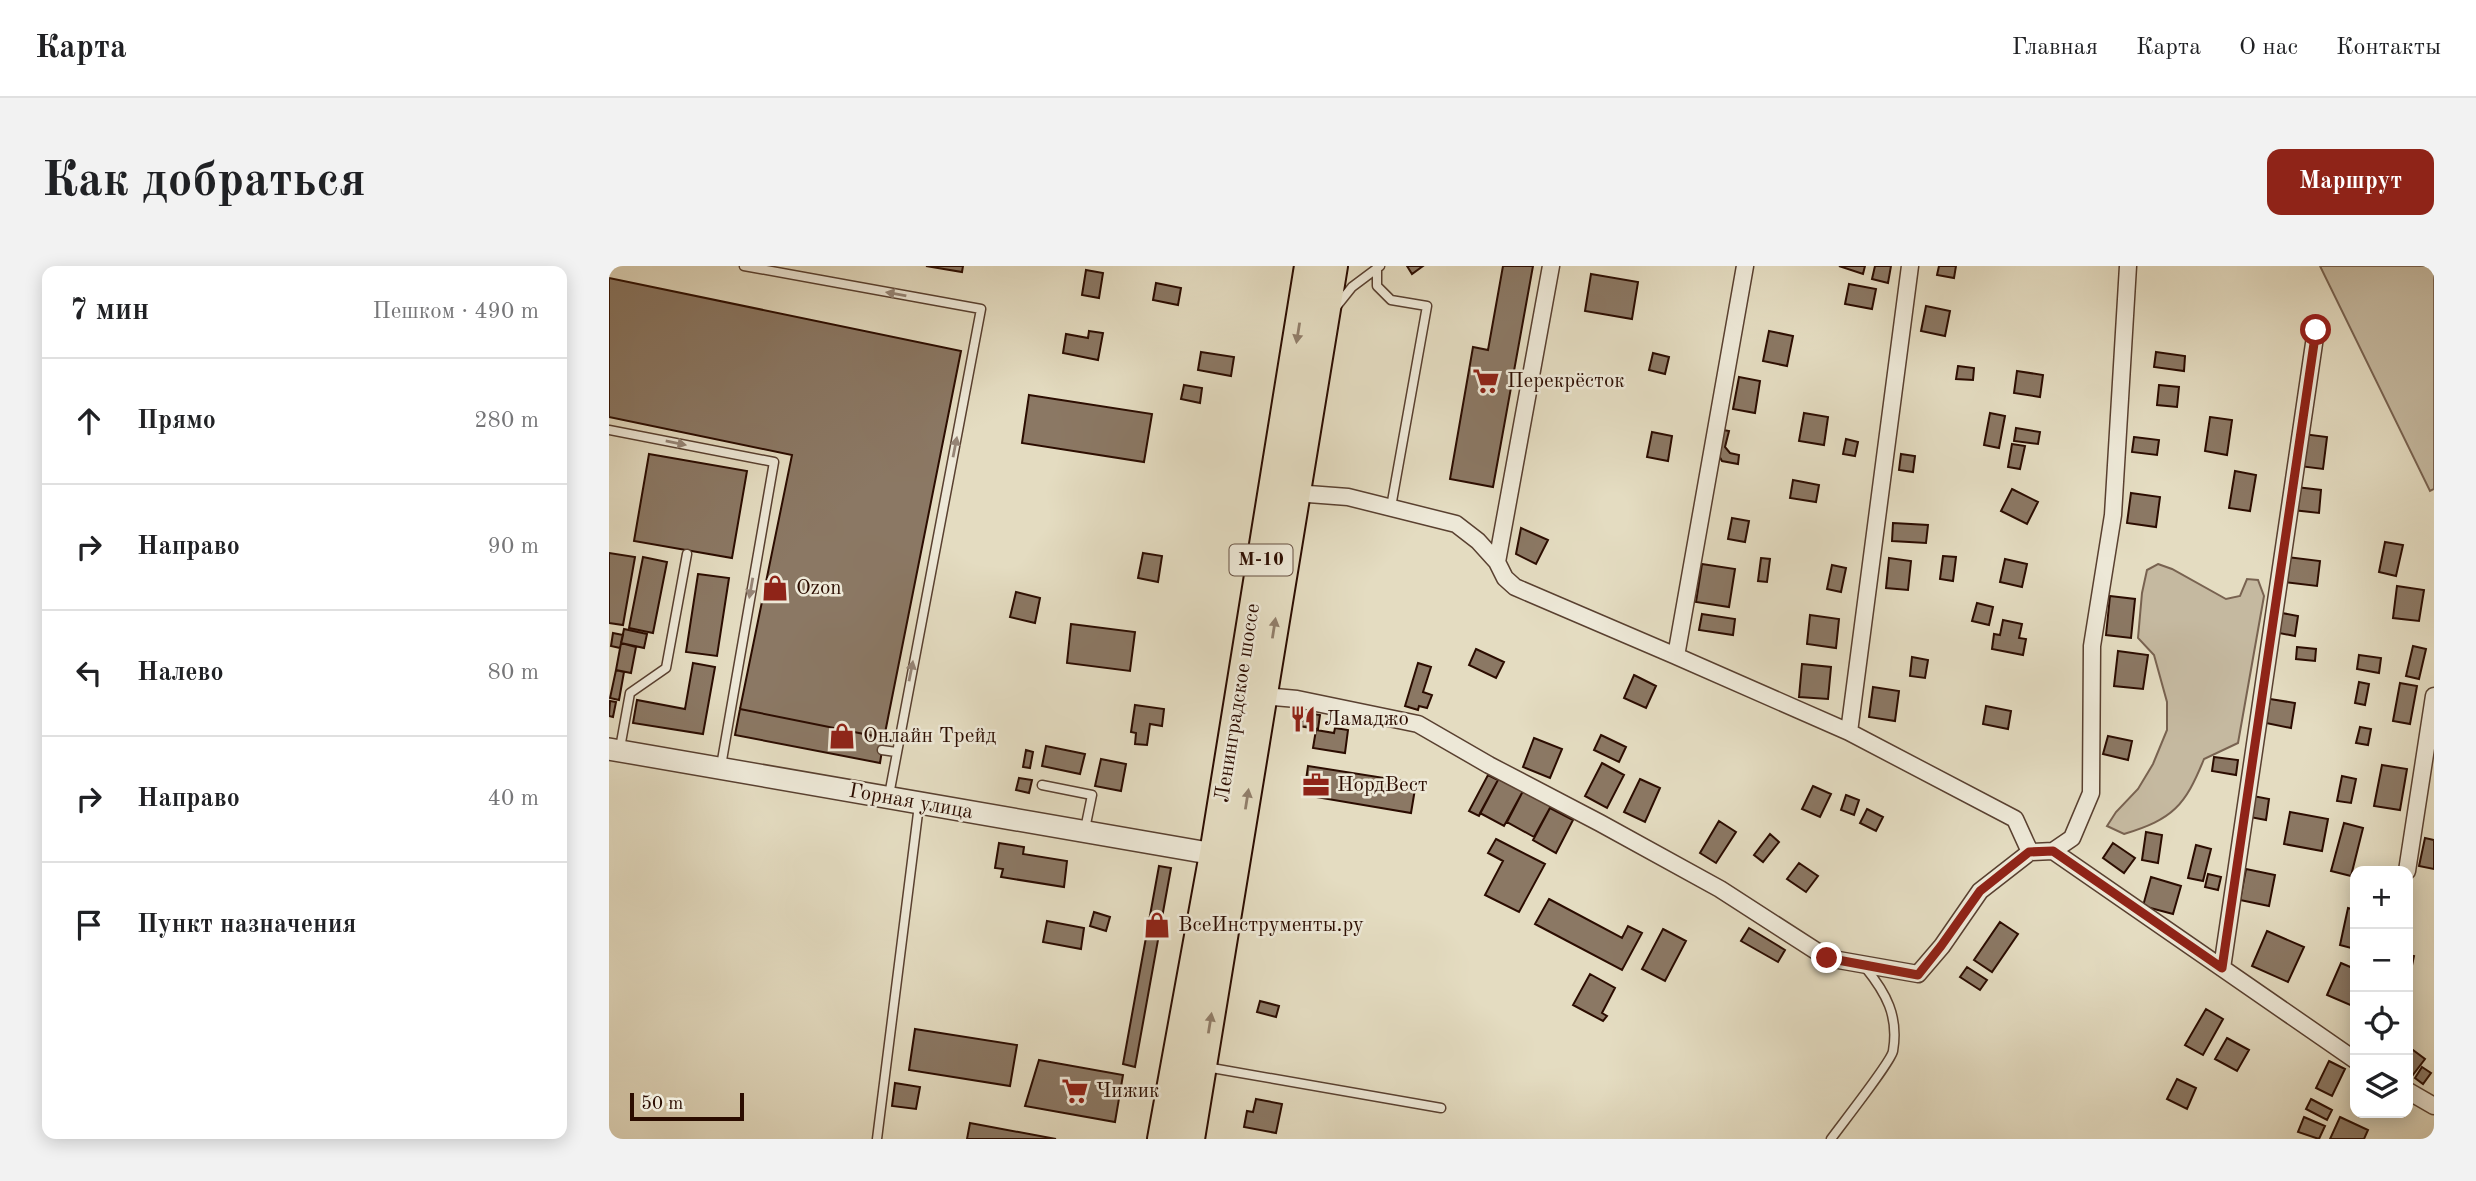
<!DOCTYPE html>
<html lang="ru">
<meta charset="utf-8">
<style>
:root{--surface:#fff;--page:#f2f2f2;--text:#202124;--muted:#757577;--line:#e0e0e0;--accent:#8f2418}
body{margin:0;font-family:"Old Standard TT",serif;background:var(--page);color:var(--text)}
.controls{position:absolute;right:21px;bottom:21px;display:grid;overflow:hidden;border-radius:14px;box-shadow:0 4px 18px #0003}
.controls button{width:63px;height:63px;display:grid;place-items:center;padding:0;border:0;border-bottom:2px solid var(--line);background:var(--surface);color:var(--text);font:35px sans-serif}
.scale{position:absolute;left:21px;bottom:18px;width:114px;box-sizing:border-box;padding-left:7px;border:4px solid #2b0c00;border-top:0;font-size:19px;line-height:24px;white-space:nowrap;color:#2b0c00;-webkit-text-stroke:5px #ede8d7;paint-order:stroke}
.stop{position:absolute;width:21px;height:21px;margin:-16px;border:5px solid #8f2418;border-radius:50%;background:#fff}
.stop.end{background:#8f2418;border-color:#fff;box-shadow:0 2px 7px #0008}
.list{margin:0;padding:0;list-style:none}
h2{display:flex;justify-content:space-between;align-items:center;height:91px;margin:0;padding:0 28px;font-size:30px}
h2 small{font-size:23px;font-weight:400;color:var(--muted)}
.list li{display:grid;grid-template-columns:46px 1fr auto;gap:21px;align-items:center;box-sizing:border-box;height:126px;padding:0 28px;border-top:2px solid var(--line)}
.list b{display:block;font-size:26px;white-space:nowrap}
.list em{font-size:23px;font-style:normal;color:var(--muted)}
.icon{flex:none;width:38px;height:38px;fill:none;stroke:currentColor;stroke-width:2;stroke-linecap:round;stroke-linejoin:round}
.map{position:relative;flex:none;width:1825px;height:873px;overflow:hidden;border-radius:14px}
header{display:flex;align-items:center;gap:42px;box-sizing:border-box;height:98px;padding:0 35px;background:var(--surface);border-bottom:2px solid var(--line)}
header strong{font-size:33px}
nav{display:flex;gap:38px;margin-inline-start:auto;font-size:24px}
.intro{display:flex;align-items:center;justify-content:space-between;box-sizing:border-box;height:168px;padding:0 42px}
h1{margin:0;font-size:49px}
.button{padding:18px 32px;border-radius:14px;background:var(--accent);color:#fff;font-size:24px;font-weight:700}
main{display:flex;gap:42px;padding:0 42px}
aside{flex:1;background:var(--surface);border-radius:14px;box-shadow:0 4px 18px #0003}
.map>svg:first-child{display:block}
</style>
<header>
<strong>Карта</strong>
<nav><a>Главная</a><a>Карта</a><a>О нас</a><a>Контакты</a></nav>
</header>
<div class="intro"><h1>Как добраться</h1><a class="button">Маршрут</a></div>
<main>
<aside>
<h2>7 мин<small>Пешком · 490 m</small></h2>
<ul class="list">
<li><svg class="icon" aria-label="ahead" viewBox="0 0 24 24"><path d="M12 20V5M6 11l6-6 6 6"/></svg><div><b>Прямо</b></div><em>280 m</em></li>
<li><svg class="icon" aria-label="right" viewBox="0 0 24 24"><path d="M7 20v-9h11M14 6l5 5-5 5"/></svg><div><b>Направо</b></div><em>90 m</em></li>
<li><svg class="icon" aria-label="left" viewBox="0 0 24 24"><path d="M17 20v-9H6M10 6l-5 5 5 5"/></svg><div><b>Налево</b></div><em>80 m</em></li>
<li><svg class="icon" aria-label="right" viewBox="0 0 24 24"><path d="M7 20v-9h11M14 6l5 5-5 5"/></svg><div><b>Направо</b></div><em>40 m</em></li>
<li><svg class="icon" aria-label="arrive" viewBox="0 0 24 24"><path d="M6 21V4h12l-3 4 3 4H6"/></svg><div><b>Пункт назначения</b></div></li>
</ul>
</aside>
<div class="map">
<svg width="1825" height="873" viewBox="0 0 1825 873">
<rect width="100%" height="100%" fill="#e4dcc1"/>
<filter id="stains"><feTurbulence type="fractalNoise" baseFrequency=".00286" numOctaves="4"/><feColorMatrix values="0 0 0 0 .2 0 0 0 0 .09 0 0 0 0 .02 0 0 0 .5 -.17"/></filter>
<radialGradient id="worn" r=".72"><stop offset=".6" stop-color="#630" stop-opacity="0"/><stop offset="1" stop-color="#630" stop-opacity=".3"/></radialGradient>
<!-- green -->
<path fill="#c5b9a0" stroke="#786250" stroke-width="2" d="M1711 0H1825V223L1821 225Z
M1549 298 1563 303 1617 333 1631 330 1638 313 1649 314 1655 330 1629 477 1595 493C1576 540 1564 553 1515 568L1498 560 1507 546 1529 523 1544 498 1558 464V436L1545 389 1529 372 1533 327 1538 304Z"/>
<!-- building -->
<path fill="#8b7864" stroke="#2b0c00" stroke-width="2" d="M317 0H354L353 6Z
M798 0H814L803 8Z
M894 0H924L884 221 841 213 864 81 879 84Z
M1230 0H1256L1254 8Z
M1266 0H1282L1279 17 1263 13Z
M1330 0H1347L1345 12 1328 9Z
M477 4 494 7 490 32 473 29Z
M982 8 1029 16 1023 53 976 45Z
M0 12 352 85 275 472 131 443 183 189 0 151Z
M547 17 572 22 569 39 544 34Z
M1240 18 1267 23 1263 43 1236 38Z
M1317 40 1341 45 1336 70 1312 65Z
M480 65 494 67 489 94 454 87 457 68 479 72Z
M1160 65 1184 70 1178 100 1154 95Z
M592 86 625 91 622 110 589 104Z
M1547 86 1576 90 1575 105 1545 101Z
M1044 87 1060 91 1056 108 1040 104Z
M1349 100 1365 102 1364 114 1347 113Z
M1408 105 1434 109 1431 131 1405 127Z
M1130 111 1151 115 1146 147 1124 143Z
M575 119 593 122 591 137 572 133Z
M1550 119 1570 121 1568 141 1548 139Z
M420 129 543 148 535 196 413 177Z
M1195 147 1219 151 1215 179 1190 175Z
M1381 147 1396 150 1390 182 1375 179Z
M1601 151 1623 154 1618 189 1596 185Z
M1407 162 1431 166 1429 178 1405 175Z
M1109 163 1120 165 1116 181 1121 187 1130 189 1129 198 1113 195 1109 188Z
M1043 166 1063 170 1059 195 1038 191Z
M1694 168 1718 171 1714 203 1690 200Z
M1525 171 1550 174 1548 189 1523 186Z
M1237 173 1249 176 1246 190 1234 188Z
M1403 178 1416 180 1411 203 1399 201Z
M40 188 138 205 123 292 25 275Z
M1292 188 1306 190 1304 206 1290 204Z
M1626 205 1647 209 1641 245 1620 242Z
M1184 214 1210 219 1207 236 1181 232Z
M1687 221 1712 224 1710 247 1684 244Z
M1403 223 1429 236 1418 258 1392 245Z
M1522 227 1551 231 1547 261 1518 257Z
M1123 252 1140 255 1136 276 1119 273Z
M1284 257 1319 259 1317 277 1283 275Z
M912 262 939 274 927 298 907 288Z
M1776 276 1794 279 1787 310 1770 306Z
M0 287 26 291 14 359 0 357Z
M534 287 553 290 549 316 529 312Z
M1334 290 1347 291 1344 315 1331 313Z
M34 291 58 296 44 367 20 362Z
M1678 291 1711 295 1708 320 1675 316Z
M1152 292 1161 293 1158 316 1149 315Z
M1280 292 1302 295 1299 324 1277 322Z
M1396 293 1418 298 1413 321 1391 316Z
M1093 298 1126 303 1120 341 1087 336Z
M1223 299 1237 302 1232 326 1218 323Z
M89 308 120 312 108 390 77 386Z
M1788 320 1815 324 1810 355 1784 352Z
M407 326 431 332 426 357 401 351Z
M1501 330 1526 333 1522 372 1497 369Z
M1368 337 1384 341 1380 359 1363 355Z
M1673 347 1689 350 1686 370 1670 367Z
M1093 348 1126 353 1124 369 1090 364Z
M1201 349 1230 353 1227 382 1198 378Z
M1394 354 1413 358 1410 372 1417 373 1414 389 1383 383 1385 368 1391 369Z
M462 358 526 366 521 405 458 397Z
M15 363 38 368 35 382 12 377Z
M4 367 14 369 11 382 2 380Z
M12 377 27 381 22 407 7 404Z
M1804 380 1817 383 1810 413 1797 410Z
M1688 381 1707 383 1706 395 1687 393Z
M867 383 895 396 887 412 860 399Z
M1509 385 1539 389 1534 423 1505 420Z
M1750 389 1772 392 1770 407 1748 403Z
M1303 391 1319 394 1316 412 1301 410Z
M84 397 106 401 94 468 24 457 28 434 76 443Z
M809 397 822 401 814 426 823 429 818 442 810 440 809 444 796 440Z
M1193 398 1222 401 1219 433 1190 431Z
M7 404 15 406 10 434 1 432Z
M1025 409 1047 420 1037 442 1015 432Z
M1750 416 1760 418 1756 439 1746 437Z
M1791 417 1808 420 1801 458 1784 455Z
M1264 421 1290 425 1286 455 1260 451Z
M1661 433 1686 437 1682 462 1657 457Z
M1 435 7 436 4 451 0 450Z
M526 439 555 443 553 460 541 458 538 479 526 478 527 467 522 466Z
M1377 440 1402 445 1399 463 1374 458Z
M131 443 275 472 271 497 126 469Z
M691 446 711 449 709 463 689 460Z
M1751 461 1762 463 1759 479 1747 477Z
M726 462 739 464 736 487 704 482 707 464 725 467Z
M992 469 1017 481 1010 496 985 484Z
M1499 470 1523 475 1519 494 1494 488Z
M925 472 953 483 941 512 914 501Z
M437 480 476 488 471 508 433 500Z
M417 484 424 486 421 502 414 501Z
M1605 491 1629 494 1627 509 1603 505Z
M492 493 517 498 512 525 486 520Z
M993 497 1015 509 998 542 976 530Z
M1773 499 1798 503 1791 544 1765 540Z
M699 500 807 517 802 547 695 529Z
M879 509 889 514 870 550 860 545Z
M1733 510 1747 513 1742 537 1728 535Z
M410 512 423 514 420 527 407 524Z
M890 512 914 525 895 560 871 547Z
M1031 513 1051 522 1036 556 1015 546Z
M1204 520 1222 528 1211 551 1193 543Z
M914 525 942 540 925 571 898 556Z
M1237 529 1250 534 1245 549 1232 544Z
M1644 530 1660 533 1657 554 1641 551Z
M941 542 964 554 947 587 924 574Z
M1258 543 1274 551 1267 565 1251 557Z
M1681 546 1719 553 1713 585 1675 578Z
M1110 555 1127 566 1107 597 1091 587Z
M1735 557 1754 562 1742 610 1722 605Z
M1537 566 1553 569 1549 597 1533 594Z
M1161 568 1170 576 1154 596 1145 589Z
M1816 572 1825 574V603L1810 600Z
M887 573 936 598 910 646 876 629 894 595 879 587Z
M390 577 415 581 414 588 458 595 455 621 392 611 394 603 386 602Z
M1504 577 1526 592 1515 607 1494 592Z
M1587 579 1602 583 1594 615 1579 612Z
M1190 597 1209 610 1197 626 1178 613Z
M550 600 562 602 526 801 514 798Z
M1637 603 1666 609 1660 640 1631 634Z
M1599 608 1612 611 1609 624 1596 621Z
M1542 611 1572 620 1564 648 1534 640Z
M940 633 1013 672 1019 660 1033 667 1013 704 926 658Z
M1739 642 1746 644V683L1731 679Z
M485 646 501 651 497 665 481 660Z
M438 655 475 662 472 683 434 676Z
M1391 656 1409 668 1383 706 1365 694Z
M1140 662 1176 684 1169 696 1132 675Z
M1054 663 1077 675 1056 715 1033 703Z
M1658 665 1695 681 1679 716 1643 700Z
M1799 689 1805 690 1801 709H1799Z
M1732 697 1746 703V741L1718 729Z
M1358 701 1378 714 1371 724 1351 711Z
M981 708 1006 722 993 747 998 750 994 755 964 739Z
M651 735 670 740 667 751 648 746Z
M1597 743 1614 753 1594 789 1576 779Z
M306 763 408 779 401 820 300 804Z
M1618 772 1640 784 1628 805 1606 793Z
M1800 781 1816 793 1800 814 1799 813Z
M430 794 514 809 506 856 416 840Z
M1720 795 1736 803 1723 830 1707 822Z
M1813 801 1822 807 1814 818 1806 812Z
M1568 813 1587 822 1578 843 1558 833Z
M286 817 311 821 307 843 283 840Z
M647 833 673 838 667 867 635 861 638 845 644 846Z
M1702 833 1723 844 1718 854 1697 843Z
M1695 851 1716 860 1710 873 1689 866Z
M1731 851 1759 864 1755 873H1721Z
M361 857 447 873H358Z"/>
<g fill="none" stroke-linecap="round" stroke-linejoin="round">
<!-- service casing -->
<g stroke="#594030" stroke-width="11">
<path id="service" d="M135 0 372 43 280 529
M768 0V20L782 34 818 40 782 241
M727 41 743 21 771 0
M0 164 165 196 112 500
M11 482 21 427 57 402 78 288
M273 484 287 486
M433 519 483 529 476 563
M597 801 832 842
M268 873 310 539
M1222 873C1232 859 1282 796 1284 785 1290 750 1277 727 1256 701"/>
</g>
<!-- minor casing -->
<g stroke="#594030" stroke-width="19">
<path id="minor" d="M942 0 888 296 896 312 906 321 1067 390 1136 0
M686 227 739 231 847 258 869 275 888 296
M1067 390 1240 466 1406 553 1421 586
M654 430 688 433 809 458 880 499 991 557 1111 623 1218 692 1309 708 1333 680 1371 625 1421 586 1444 585 1463 572 1482 527 1483 380 1504 249 1519 0
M1240 466 1301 0
M1444 585 1746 794
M1798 605 1825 430
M1613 702 1707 64
M1799 825 1825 840"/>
</g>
<!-- tertiary casing -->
<g stroke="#594030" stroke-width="24">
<path id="tertiary" d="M0 483 605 588"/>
</g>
<!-- trunk casing -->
<g stroke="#2b0c00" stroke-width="32">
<path id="trunk" d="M553 873 605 588 700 0
M581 873 724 0"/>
</g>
<!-- service -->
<use href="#service" stroke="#ede8d7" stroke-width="8"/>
<!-- minor -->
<use href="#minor" stroke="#ede8d7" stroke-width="16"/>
<!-- tertiary -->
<use href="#tertiary" stroke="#ede8d7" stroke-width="21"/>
<!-- trunk -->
<use href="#trunk" stroke="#e4dcc1" stroke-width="28"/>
</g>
<!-- one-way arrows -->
<defs><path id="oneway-solid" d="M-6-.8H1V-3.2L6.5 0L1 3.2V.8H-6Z" transform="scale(1.75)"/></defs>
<g fill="#968576">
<use href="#oneway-solid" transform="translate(287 28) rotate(-170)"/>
<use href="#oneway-solid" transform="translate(67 177) rotate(11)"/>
<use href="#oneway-solid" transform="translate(346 181) rotate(-79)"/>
<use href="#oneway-solid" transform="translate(142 322) rotate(100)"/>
<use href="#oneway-solid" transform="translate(302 405) rotate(-79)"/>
</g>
<g fill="#917e6a">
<use href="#oneway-solid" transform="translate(689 67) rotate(99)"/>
<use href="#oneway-solid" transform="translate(665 362) rotate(-81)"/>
<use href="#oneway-solid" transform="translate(638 533) rotate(-81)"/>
<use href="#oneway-solid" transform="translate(601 757) rotate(-81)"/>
</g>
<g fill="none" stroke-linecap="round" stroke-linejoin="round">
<!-- route -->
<path stroke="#8f2418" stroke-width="9" d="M1218 692 1309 709 1332 680 1371 625 1420 586 1444 585 1613 702 1707 64"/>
</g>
<!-- icons -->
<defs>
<g id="supermarket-bare" transform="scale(2.1)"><path d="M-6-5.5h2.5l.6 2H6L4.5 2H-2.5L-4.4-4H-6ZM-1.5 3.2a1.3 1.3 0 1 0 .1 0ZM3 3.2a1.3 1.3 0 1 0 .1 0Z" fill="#8f2418" stroke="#ede8d7" stroke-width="2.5" paint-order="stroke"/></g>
<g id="shop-bare" transform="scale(2.1)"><path d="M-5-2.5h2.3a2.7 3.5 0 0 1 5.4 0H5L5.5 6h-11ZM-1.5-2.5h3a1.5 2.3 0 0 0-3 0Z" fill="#8f2418" stroke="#ede8d7" stroke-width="2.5" paint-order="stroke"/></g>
<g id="restaurant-bare" transform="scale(2.1)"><path d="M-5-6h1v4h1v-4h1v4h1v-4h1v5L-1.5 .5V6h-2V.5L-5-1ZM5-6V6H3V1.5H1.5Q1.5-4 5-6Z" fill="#8f2418" stroke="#ede8d7" stroke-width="2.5" paint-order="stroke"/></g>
<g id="office-bare" transform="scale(2.1)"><path d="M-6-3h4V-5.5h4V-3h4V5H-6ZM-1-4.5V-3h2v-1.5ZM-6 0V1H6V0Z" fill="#8f2418" stroke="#ede8d7" stroke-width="2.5" paint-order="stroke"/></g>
</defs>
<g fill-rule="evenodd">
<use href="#supermarket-bare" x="877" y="115"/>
<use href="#shop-bare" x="166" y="322"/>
<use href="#restaurant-bare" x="694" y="453"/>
<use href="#shop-bare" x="233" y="470"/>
<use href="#office-bare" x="707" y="519"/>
<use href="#shop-bare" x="548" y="659"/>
<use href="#supermarket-bare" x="466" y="825"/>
</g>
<g text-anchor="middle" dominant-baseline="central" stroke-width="5" stroke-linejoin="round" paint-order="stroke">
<!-- shield labels -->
<rect fill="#ede8d7" stroke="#654e40" stroke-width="2" x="620.5" y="278.5" width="63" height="31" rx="5"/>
<g font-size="19" font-weight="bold" fill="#2b0c00">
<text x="652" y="294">М-10</text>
</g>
<!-- poi labels -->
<g font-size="21" fill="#2b0c00" stroke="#ede8d7" text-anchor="start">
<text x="898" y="115">Перекрёсток</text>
<text x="187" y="322">Ozon</text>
<text x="715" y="453">Ламаджо</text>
<text x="254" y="470">Онлайн Трейд</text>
<text x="728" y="519">НордВест</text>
<text x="569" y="659">ВсеИнструменты.ру</text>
<text x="487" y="825">Чижик</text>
</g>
<!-- street labels -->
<g font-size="21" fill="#2b0c00" stroke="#ede8d7">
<text transform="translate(629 437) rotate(-81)">Ленинградское шоссе</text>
<text transform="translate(302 536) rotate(10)">Горная улица</text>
</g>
</g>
<rect width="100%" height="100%" filter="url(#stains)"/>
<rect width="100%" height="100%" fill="url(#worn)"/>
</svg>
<div class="controls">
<button>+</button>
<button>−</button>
<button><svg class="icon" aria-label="locate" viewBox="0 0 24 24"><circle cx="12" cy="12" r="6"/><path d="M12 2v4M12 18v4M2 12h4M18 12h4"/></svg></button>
<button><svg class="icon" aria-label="layers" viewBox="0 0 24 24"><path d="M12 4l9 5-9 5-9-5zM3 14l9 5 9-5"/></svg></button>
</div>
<div class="scale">50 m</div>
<div class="stop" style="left:1707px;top:64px"></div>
<div class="stop end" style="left:1218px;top:692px"></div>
</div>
</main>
